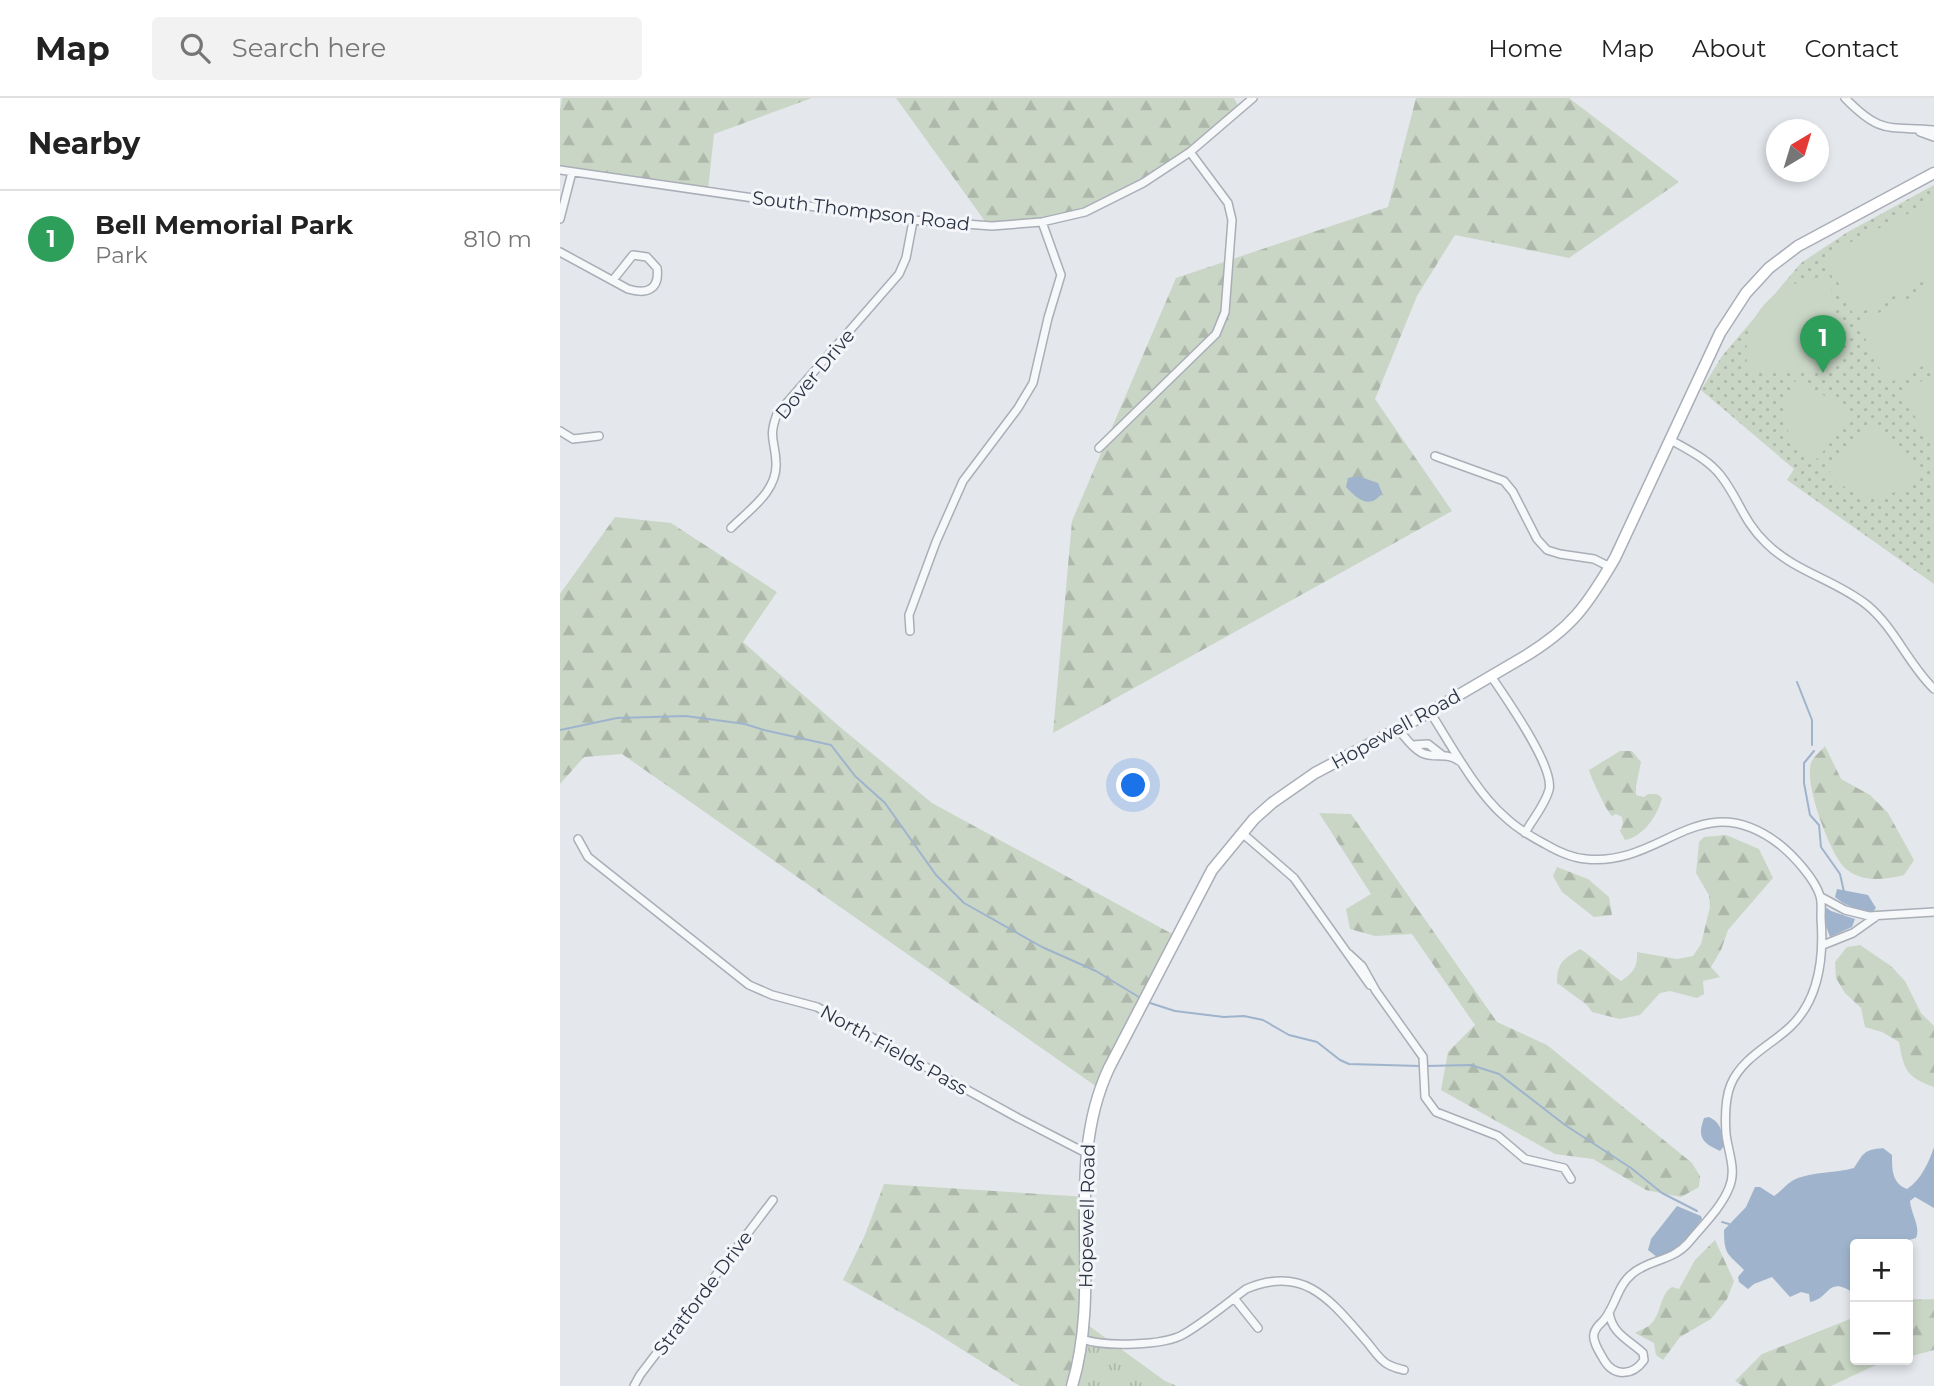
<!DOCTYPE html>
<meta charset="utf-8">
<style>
:root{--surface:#fff;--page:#f2f2f2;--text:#222;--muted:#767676;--line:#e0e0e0;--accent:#1a73e8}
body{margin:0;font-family:Montserrat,sans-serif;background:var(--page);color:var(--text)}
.controls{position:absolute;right:21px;bottom:21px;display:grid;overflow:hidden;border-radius:7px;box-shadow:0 4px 10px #0003}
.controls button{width:63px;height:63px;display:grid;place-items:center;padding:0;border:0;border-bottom:2px solid var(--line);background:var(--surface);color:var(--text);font:35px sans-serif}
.compass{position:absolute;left:1206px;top:21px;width:63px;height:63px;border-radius:50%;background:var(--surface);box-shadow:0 4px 10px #0003;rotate:38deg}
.you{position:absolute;left:574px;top:688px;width:24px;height:24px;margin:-18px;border:5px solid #fff;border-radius:50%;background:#1a73e8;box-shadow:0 0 0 10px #1a73e833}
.badge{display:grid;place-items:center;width:46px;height:46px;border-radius:50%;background:var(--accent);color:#fff;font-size:23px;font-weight:700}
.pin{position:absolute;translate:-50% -58px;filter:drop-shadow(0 2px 4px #0008)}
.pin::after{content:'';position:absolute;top:37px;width:24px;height:21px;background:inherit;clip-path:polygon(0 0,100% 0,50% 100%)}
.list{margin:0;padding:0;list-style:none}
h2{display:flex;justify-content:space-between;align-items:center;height:91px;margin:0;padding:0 28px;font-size:30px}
h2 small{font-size:23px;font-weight:400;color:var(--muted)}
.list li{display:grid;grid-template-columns:46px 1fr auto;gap:21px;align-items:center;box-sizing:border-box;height:98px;padding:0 28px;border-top:2px solid var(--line)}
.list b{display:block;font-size:26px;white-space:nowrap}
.list p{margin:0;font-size:23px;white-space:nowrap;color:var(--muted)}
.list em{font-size:23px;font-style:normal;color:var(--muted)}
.icon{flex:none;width:38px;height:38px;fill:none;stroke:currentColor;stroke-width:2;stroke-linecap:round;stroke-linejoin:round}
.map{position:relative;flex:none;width:1374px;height:1288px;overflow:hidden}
header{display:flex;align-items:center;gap:42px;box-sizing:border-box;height:98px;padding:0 35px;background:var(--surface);border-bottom:2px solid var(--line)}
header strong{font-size:33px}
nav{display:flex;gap:38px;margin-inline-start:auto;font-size:24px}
.search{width:490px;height:63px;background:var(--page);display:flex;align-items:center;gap:18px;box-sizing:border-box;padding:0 24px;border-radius:7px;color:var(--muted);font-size:26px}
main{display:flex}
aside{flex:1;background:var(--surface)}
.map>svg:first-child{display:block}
</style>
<header>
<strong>Map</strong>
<div class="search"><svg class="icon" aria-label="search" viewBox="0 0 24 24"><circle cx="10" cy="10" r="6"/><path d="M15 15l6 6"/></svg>Search here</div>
<nav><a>Home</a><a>Map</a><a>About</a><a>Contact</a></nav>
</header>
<main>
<aside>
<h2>Nearby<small></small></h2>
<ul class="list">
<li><span class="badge" style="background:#2e9e5b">1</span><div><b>Bell Memorial Park</b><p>Park</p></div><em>810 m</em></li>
</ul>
</aside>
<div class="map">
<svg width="1374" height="1288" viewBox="0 0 1374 1288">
<defs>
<pattern id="grass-tufts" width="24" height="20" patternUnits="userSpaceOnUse" patternTransform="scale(1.75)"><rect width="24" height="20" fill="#c9d6c5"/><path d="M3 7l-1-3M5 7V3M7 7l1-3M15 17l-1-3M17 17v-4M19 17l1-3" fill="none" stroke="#adb8ab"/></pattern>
<pattern id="forest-firs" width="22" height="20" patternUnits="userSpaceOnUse" patternTransform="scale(1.75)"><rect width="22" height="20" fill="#c9d6c5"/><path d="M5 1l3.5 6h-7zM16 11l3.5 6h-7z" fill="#adb8ab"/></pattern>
<pattern id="park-dots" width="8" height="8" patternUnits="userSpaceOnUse" patternTransform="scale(1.75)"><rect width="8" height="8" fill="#c9d6c5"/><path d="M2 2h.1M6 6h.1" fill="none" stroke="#adb8ab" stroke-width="1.8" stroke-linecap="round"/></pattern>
</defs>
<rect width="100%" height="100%" fill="#e4e7ec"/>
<!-- grass -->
<path fill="url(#grass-tufts)" d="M521 1222 605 1283 617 1288H509Z"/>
<!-- forest -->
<path fill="url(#forest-firs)" d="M2 0H252L154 36 148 92 0 74V12Z
M336 0H674L681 13 602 78 567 98 498 120 427 126Z
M856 0H1009L1119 84 1009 160 895 137 857 198 815 301 892 413 493 635 512 423 616 180 828 109Z
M55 419 111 425 217 494 183 544 280 629 372 705 614 837 537 989 62 656 24 659 0 686V496Z
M1265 648 1281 681 1310 697 1328 715 1354 762 1344 777C1325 782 1298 785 1283 768 1269 752 1244 686 1251 665 1253 659 1261 653 1265 648Z
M1060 653H1072L1081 664 1076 688V697L1084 699 1088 696H1097L1102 700C1098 717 1083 739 1065 742L1060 733 1063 726 1062 719 1056 716 1052 718C1047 714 1031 680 1029 672Z
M759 715 791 716 937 924 987 947 1132 1065 1140 1078 1139 1089 1121 1099 1086 1092 1033 1061 995 1056 881 992 888 954 915 927 852 836 815 838 790 831 786 811 811 796Z
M1166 737 1199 751 1213 780 1168 832 1161 852 1151 869 1160 879 1143 883 1144 896 1137 900 1110 893 1100 895 1080 917 1060 921 1032 914 1027 907 997 885C997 865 1003 861 1020 851 1035 860 1046 873 1061 883 1073 875 1078 869 1077 854L1117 861 1133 858 1141 846 1150 809 1149 797 1136 775 1139 744 1144 739Z
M997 769 1028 781 1049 799 1052 817 1034 819 1002 794 993 778Z
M1300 847 1331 868 1345 883 1361 915 1374 928V989C1346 979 1344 972 1339 944L1322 934 1305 929 1301 910 1285 895 1276 880 1275 864 1287 849Z
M324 1086 527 1099 521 1222 509 1288H460L368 1230 283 1182 305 1137Z
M1155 1142 1174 1183 1167 1201 1151 1221 1120 1239 1103 1262 1096 1257 1094 1245 1075 1235C1079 1232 1087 1230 1090 1227 1102 1216 1099 1197 1112 1189L1119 1191 1135 1162Z
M1374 1201V1252L1348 1259V1202Z
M1295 1219V1262H1333L1320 1265 1271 1288H1183L1175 1283 1202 1256Z"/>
<!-- park -->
<path fill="url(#park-dots)" d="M1374 87V486L1227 382 1234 371 1141 292 1162 258 1241 165 1286 135Z"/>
<!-- garden -->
<path fill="#c9d6c5" d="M1374 103V178L1294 218 1265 157Z
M1270 178 1280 263 1273 271 1188 274C1178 217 1215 182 1270 178Z
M1374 188V267L1371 269 1369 265 1327 286 1298 225Z
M1374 276V347L1342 299 1344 293Z
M1236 282 1290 312 1291 320 1255 363C1224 343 1215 314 1236 282Z
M1316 326 1362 370C1346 396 1318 405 1290 392 1282 388 1276 381 1268 376L1308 327Z"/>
<!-- water -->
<path fill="#9fb4cc" d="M798 378 818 385 822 395C810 412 797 401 786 389L788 380Z
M1277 791 1308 797 1316 810 1312 815C1298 812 1286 808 1275 799Z
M1264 808 1271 813 1295 821 1292 829 1270 839 1266 828Z
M1149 1019C1162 1025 1162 1035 1164 1048L1160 1053C1142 1045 1137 1039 1144 1020Z
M1374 1049V1110L1355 1099 1350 1103C1351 1116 1361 1129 1356 1140L1335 1146H1295V1196C1267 1176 1271 1200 1250 1204L1249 1196 1241 1194 1230 1199 1212 1179 1194 1186 1188 1191 1179 1184 1178 1179 1184 1172C1168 1155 1164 1158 1164 1132L1186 1109 1195 1089H1200L1214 1098C1221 1093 1226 1087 1232 1083 1246 1074 1277 1075 1294 1070 1304 1055 1303 1052 1323 1050L1332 1057C1332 1072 1332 1085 1347 1091 1361 1082 1369 1064 1374 1049Z
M1117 1108 1141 1118 1142 1121C1127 1140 1120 1151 1097 1159L1088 1152 1091 1141Z"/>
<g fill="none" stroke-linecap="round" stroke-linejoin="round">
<!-- stream -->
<path stroke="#9fb4cc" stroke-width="2" d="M1237 584 1252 622V647
M0 632 57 620 126 618 185 626 204 632 271 647 295 678 325 705 376 777 404 805 482 849 536 873 582 901
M1254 653 1244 665V685L1250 717 1259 727 1261 749 1280 776 1284 794
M587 904 615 913 664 919 684 918 703 922 729 937 757 944 780 962 789 966 860 968
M865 968 911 967 939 976 1005 1027 1071 1070 1102 1095 1137 1113
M1162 1124 1169 1126"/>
<!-- street casing -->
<g stroke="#a9aeb7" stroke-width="10">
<path id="street" d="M1285 0C1321 37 1328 28 1374 32
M1360 34 1374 39
M0 72 338 121 432 128 482 124 525 114 583 85 630 54 693 0
M0 121 12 74
M0 154 68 191C87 197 100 191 97 170L87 159 73 157 53 182
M0 333 13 341 39 338
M1109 341C1128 352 1148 361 1161 378 1179 401 1183 423 1206 445 1235 474 1276 482 1307 507 1335 530 1348 566 1374 591
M539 350 656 236 665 214 672 122 668 105 630 54
M875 358 944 383 953 394 977 441 987 452 1000 456 1034 461 1050 469
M171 430C190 411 218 393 216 364 215 342 208 340 217 316L339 176 346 160 353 123
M350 533 349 517 376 444 403 383 458 310 473 285 488 220 501 177 482 124
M931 578C945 599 995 669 989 692 985 707 972 722 965 735
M870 614C890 645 916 694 944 718 956 730 970 738 985 746 997 753 1012 760 1026 761 1103 769 1140 686 1219 746 1233 757 1255 781 1260 798 1262 805 1261 813 1261 820 1264 859 1260 901 1230 929 1211 947 1182 960 1171 986 1165 1000 1165 1021 1166 1036 1168 1054 1177 1072 1169 1090 1161 1110 1142 1128 1129 1144 1112 1164 1089 1161 1072 1176 1057 1188 1055 1210 1043 1223 1039 1227 1035 1230 1034 1236 1032 1243 1040 1255 1044 1262 1054 1279 1073 1278 1084 1262L1083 1255C1068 1241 1052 1236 1049 1214
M838 631C845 639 852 650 862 655 874 661 888 654 899 663
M852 647 868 646 882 657
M682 735 734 780 810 887
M18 741 28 759 189 887 212 897 257 909 458 1020 526 1055
M1261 799 1285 812 1309 818 1374 814
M1263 847 1293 835 1317 818
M789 856 802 868 816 893 863 959 865 999 876 1014 938 1038 965 1061 1004 1070 1011 1081
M674 1200 698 1230
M522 1241C544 1249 604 1248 624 1236 646 1223 666 1206 686 1191 745 1166 771 1203 807 1244 813 1251 820 1263 829 1267 833 1269 839 1271 844 1272
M74 1288 80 1277 213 1102"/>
</g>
<!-- secondary casing -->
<g stroke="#a9aeb7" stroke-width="13">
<path id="secondary" d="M512 1288C544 1182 502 1070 549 970L652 772 694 721 712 705 755 675 868 615 962 560C1011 531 1027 508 1055 460L1160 235 1186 195 1209 170 1238 148 1374 75"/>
</g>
<!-- street -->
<use href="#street" stroke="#f7f8fa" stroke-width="7"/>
<!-- secondary -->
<use href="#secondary" stroke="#fff" stroke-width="10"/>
</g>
<g text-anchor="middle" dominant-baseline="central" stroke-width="6" stroke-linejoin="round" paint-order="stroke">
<!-- street labels -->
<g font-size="19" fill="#2b3445" stroke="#f4f6f9">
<text transform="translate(301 113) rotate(7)">South Thompson Road</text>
<text transform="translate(255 276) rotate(-50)">Dover Drive</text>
<text transform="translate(836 631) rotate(-29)">Hopewell Road</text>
<text transform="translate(334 952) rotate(29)">North Fields Pass</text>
<text transform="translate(527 1118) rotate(-89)">Hopewell Road</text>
<text transform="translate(143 1195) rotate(-53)">Stratforde Drive</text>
</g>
</g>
</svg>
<div class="controls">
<button>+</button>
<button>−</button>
</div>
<svg class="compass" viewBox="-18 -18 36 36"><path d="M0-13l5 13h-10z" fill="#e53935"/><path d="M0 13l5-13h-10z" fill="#767676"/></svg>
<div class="you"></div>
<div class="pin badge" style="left:1263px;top:275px;background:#2e9e5b">1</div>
</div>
</main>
